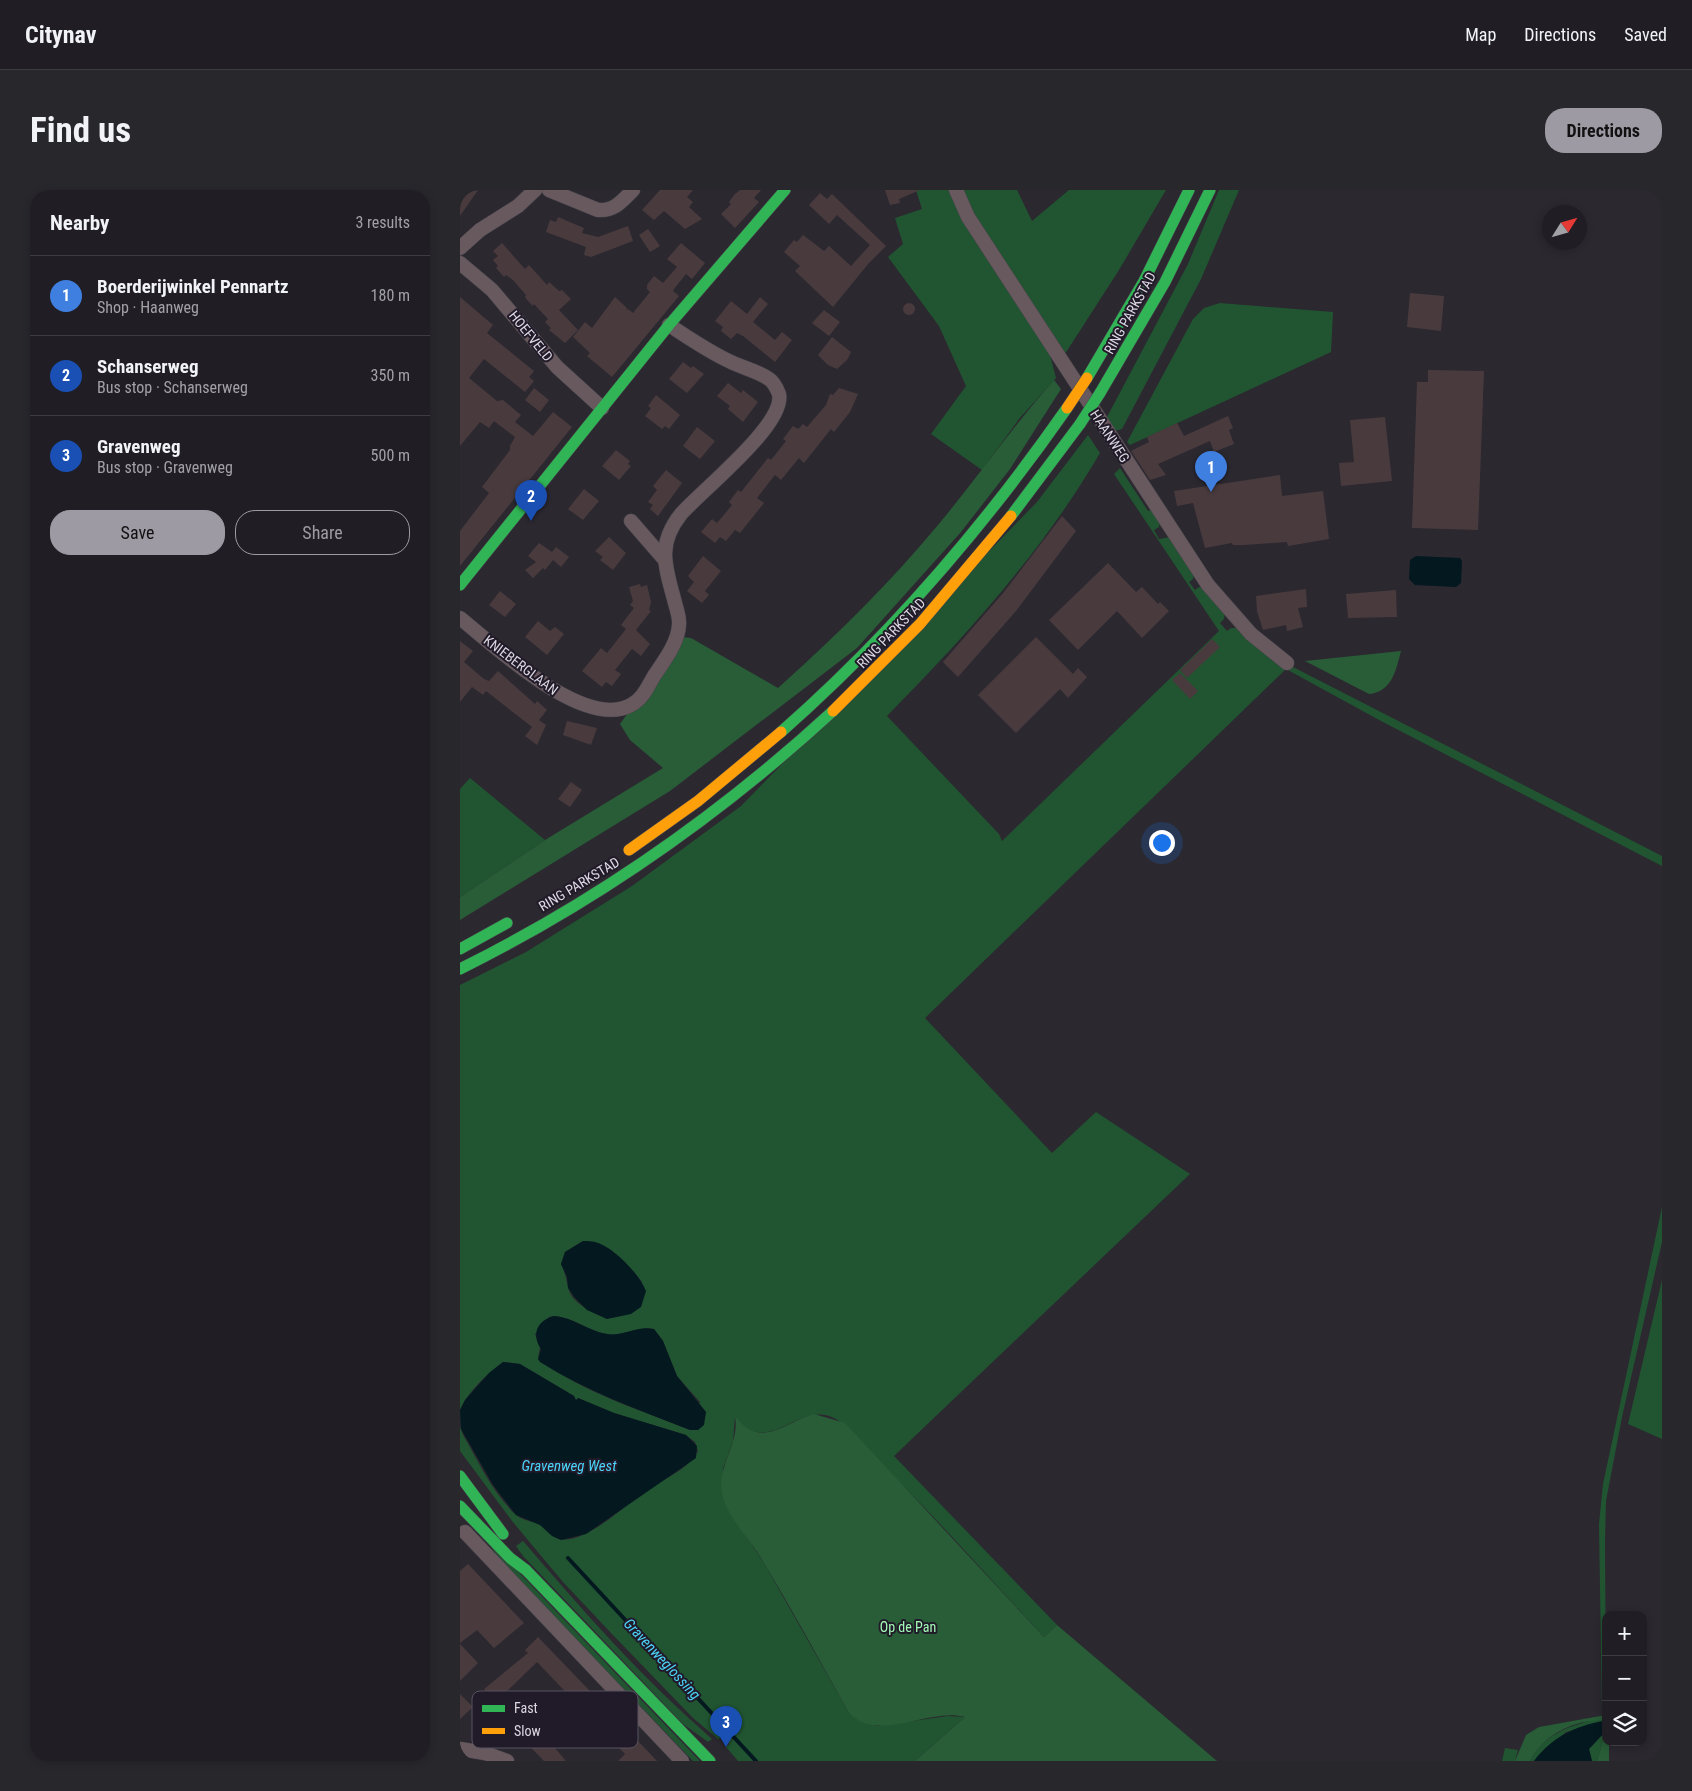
<!DOCTYPE html>
<meta charset="utf-8">
<style>
:root{--surface:#201e24;--page:#28272c;--text:#f1f3f6;--muted:#a2a2a6;--line:#3d3c41;--accent:#9e9aa4}
body{margin:0;font-family:"Roboto Condensed",sans-serif;background:var(--page);color:var(--text)}
.controls{position:absolute;right:15px;bottom:15px;display:grid;overflow:hidden;border-radius:10px;box-shadow:0 2px 8px #0003}
.controls button{width:45px;height:45px;display:grid;place-items:center;padding:0;border:0;border-bottom:1px solid var(--line);background:var(--surface);color:var(--text);font:25px sans-serif}
.compass{position:absolute;left:1082px;top:15px;width:45px;height:45px;border-radius:50%;background:var(--surface);box-shadow:0 2px 8px #0003;rotate:53deg}
.you{position:absolute;left:701px;top:652px;width:18px;height:18px;margin:-12px;border:4px solid #fff;border-radius:50%;background:#1a73e8;box-shadow:0 0 0 8px #1a73e833}
.badge{display:grid;place-items:center;width:32px;height:32px;border-radius:50%;background:var(--accent);color:#fff;font-size:16px;font-weight:700}
.pin{position:absolute;translate:-50% -41px;filter:drop-shadow(0 1px 2px #0008)}
.pin::after{content:'';position:absolute;top:26px;width:18px;height:15px;background:inherit;clip-path:polygon(0 0,100% 0,50% 100%)}
.list{margin:0;padding:0;list-style:none}
h2{display:flex;justify-content:space-between;align-items:center;height:65px;margin:0;padding:0 20px;font-size:21px}
h2 small{font-size:16px;font-weight:400;color:var(--muted)}
.list li{display:grid;grid-template-columns:32px 1fr auto;gap:15px;align-items:center;box-sizing:border-box;height:80px;padding:0 20px;border-top:1px solid var(--line)}
.list b{display:block;font-size:19px;white-space:nowrap}
.list p{margin:0;font-size:16px;white-space:nowrap;color:var(--muted)}
.list em{font-size:16px;font-style:normal;color:var(--muted)}
.actions{display:flex;gap:10px;padding:15px 20px}
.actions a{flex:1;padding:11px 0;border:1px solid var(--accent);border-radius:20px;text-align:center;font-size:18px;color:var(--accent)}
.actions .main{background:var(--accent);color:#111}
.icon{flex:none;width:28px;height:28px;fill:none;stroke:currentColor;stroke-width:2;stroke-linecap:round;stroke-linejoin:round}
.map{position:relative;flex:none;width:1202px;height:1571px;overflow:hidden;border-radius:20px}
header{display:flex;align-items:center;gap:30px;box-sizing:border-box;height:70px;padding:0 25px;background:var(--surface);border-bottom:1px solid var(--line)}
header strong{font-size:24px}
nav{display:flex;gap:28px;margin-inline-start:auto;font-size:18px}
.intro{display:flex;align-items:center;justify-content:space-between;box-sizing:border-box;height:120px;padding:0 30px}
h1{margin:0;font-size:35px}
.button{padding:12px 22px;border-radius:20px;background:var(--accent);color:#111;font-size:18px;font-weight:700}
main{display:flex;gap:30px;padding:0 30px}
aside{flex:1;background:var(--surface);border-radius:20px;box-shadow:0 2px 8px #0003}
.map>svg:first-child{display:block}
</style>
<header>
<strong>Citynav</strong>
<nav><a>Map</a><a>Directions</a><a>Saved</a></nav>
</header>
<div class="intro"><h1>Find us</h1><a class="button">Directions</a></div>
<main>
<aside>
<h2>Nearby<small>3 results</small></h2>
<ul class="list">
<li><span class="badge" style="background:#3f7fe0">1</span><div><b>Boerderijwinkel Pennartz</b><p>Shop · Haanweg</p></div><em>180 m</em></li>
<li><span class="badge" style="background:#1a4fb4">2</span><div><b>Schanserweg</b><p>Bus stop · Schanserweg</p></div><em>350 m</em></li>
<li><span class="badge" style="background:#1a4fb4">3</span><div><b>Gravenweg</b><p>Bus stop · Gravenweg</p></div><em>500 m</em></li>
</ul>
<div class="actions"><a class="main">Save</a><a>Share</a></div>
</aside>
<div class="map">
<svg width="1202" height="1571" viewBox="0 0 1202 1571">
<rect width="100%" height="100%" fill="#2b2830"/>
<!-- green -->
<path fill="#215531" fill-rule="evenodd" d="M456 0H491L590 165 596 188 559 229 522 280 471 244 506 196 479 136 428 67 443 54 435 28 462 19Z
M501 0H557L572 31 609 0H706L659 80 603 167 538 69Z
M759 0H779L741 89 662 239 654 241 647 231V227L728 74Z
M760 113 873 122 871 162 670 255 667 252 733 129 744 118Z
M628 245 640 263C583 361 506 446 427 526L539 644 542 651 759 441 654 284 660 278 688 321 692 319 700 332 699 337 694 340 699 349 710 347 734 383 733 389 729 392 735 400 739 397 746 399 765 422 764 429 760 433 767 441 771 438H778L831 476 1202 666V676L921 531 826 479 465 828 592 963 636 922 730 984 434 1266 597 1435 584 1447C530 1389 479 1330 422 1275 410 1263 389 1238 376 1229 339 1208 309 1270 275 1227L273 1251 263 1279 268 1319 304 1373 389 1523 417 1536 488 1526 505 1527 455 1571H278L266 1557 269 1554 263 1547 258 1549 233 1528 152 1444 103 1392 52 1331 0 1261V1237L3 1245C18 1271 33 1304 56 1325 63 1331 73 1331 81 1335 87 1340 90 1346 99 1349 122 1355 161 1320 178 1306 197 1291 226 1283 238 1261L235 1252 226 1245 154 1223 118 1208 116 1211 114 1206 60 1174 43 1172C27 1184 8 1201 0 1220V795L66 762 172 696 281 616 577 312ZM123 1051C148 1052 167 1073 182 1092L147 1129C133 1122 111 1114 108 1097 106 1088 105 1082 101 1074L105 1062ZM94 1126C113 1127 128 1141 147 1144 162 1147 177 1136 194 1139L203 1151 217 1186 240 1212 230 1240C180 1220 122 1202 78 1169L80 1157 75 1144 89 1127Z
M10 588 85 650 0 707V599Z
M1202 1017V1052L1162 1227 1146 1311 1145 1351 1146 1525H1142L1139 1334 1143 1294Z
M1202 1090V1249L1168 1234Z
M23 1345 240 1571H233L39 1369Z
M63 1351C122 1420 183 1489 252 1549L248 1552 223 1534 63 1366 56 1356Z
M1133 1530H1144L1145 1544 1137 1571H1132L1129 1559 1143 1544V1532L1106 1542 1074 1571H1070C1084 1545 1106 1537 1133 1530Z
M1045 1558 1058 1560 1055 1571H1042Z"/>
<!-- forest -->
<path fill="#285d37" d="M594 190 601 199 550 279 501 342 397 458 210 601 0 730V707L85 650 203 578 170 550 160 534 222 447 231 448 318 498C375 447 429 394 478 335 518 287 553 236 594 190Z
M941 461C936 480 932 502 909 504L845 471Z
M354 1224 385 1233 584 1447 597 1435 757 1571H455L505 1527C468 1517 420 1554 389 1523 360 1471 332 1419 301 1368 289 1348 266 1326 262 1303 257 1276 280 1253 275 1226 301 1260 323 1233 354 1224Z
M1146 1525V1552H1149V1571H1137L1145 1544 1144 1530C1114 1530 1084 1544 1070 1571H1055L1066 1545 1079 1537Z"/>
<!-- water -->
<path fill="#041820" d="M956 366 1000 368 1002 371 1001 393 996 397 955 395 949 389 950 370Z
M123 1051C127 1051 132 1051 135 1052 153 1056 180 1085 186 1101L181 1117 171 1124 147 1129 127 1120 115 1108 108 1098 107 1087 101 1074 105 1062Z
M94 1126C112 1127 128 1141 147 1144 162 1147 177 1135 194 1139L203 1151 217 1186 246 1222 244 1235 238 1240H230C179 1220 126 1201 80 1172L78 1169 81 1159C71 1145 77 1130 94 1126Z
M43 1172 60 1174 114 1206 116 1210 118 1208 154 1223 226 1245 237 1256 236 1268 126 1344 101 1350 92 1346 80 1335 56 1325 49 1316 33 1295 1 1239 0 1220 5 1210 29 1183Z
M1143 1531V1544L1129 1559 1132 1571H1074C1091 1548 1115 1536 1143 1531Z"/>
<g fill="none" stroke-linecap="round" stroke-linejoin="round">
<!-- stream -->
<path stroke="#041820" stroke-width="4" d="M108 1368 296 1571"/>
</g>
<!-- building -->
<path fill="#493b3d" d="M0 0H18L0 26Z
M200 0H233L227 7 233 12 229 17 242 29 225 39 204 21 194 30 182 20Z
M280 0H301L294 8 299 12 275 38 261 24 271 14 269 12 274 5Z
M425 0H460L439 9 440 13 430 15Z
M360 3 367 9 372 4 426 56 409 73 373 117 335 81 340 76 324 62 334 50 337 52 343 45 364 61 369 56 391 76 410 55 377 25 369 34 349 15Z
M98 27 124 38 122 43 138 47 168 36 173 51 131 67 124 65 126 57 86 42 90 30 96 32Z
M188 39 200 56 190 62 179 45Z
M42 53 65 79 69 75 87 95 89 92 99 101 102 100 111 109 99 120 118 140 105 153 89 140 91 138 85 132 88 129 74 114 73 116 68 111 65 107 66 105 53 90 46 85 44 87 36 78 38 76 33 70 38 66 33 61Z
M221 53 245 73 232 89 226 84 214 99 213 101 219 106 152 187 127 166 130 163 113 147 125 132 132 138 155 107 167 118 166 120 168 119 173 123 190 102 187 99V95L194 86 203 93 217 77 207 69Z
M950 103 984 106 981 141 947 137Z
M0 107 33 135 27 143 74 181 69 187 74 191 65 202 24 169 9 188 37 211 43 210 61 225 55 232 73 246 93 222 112 237 0 376V341L29 303 22 297 50 260V256L55 247 34 231 29 238 20 232 0 256Z
M300 107 308 114 293 132 315 150 322 142 332 150 315 172 283 146 277 143 271 149 261 141 263 137 255 131 271 111 287 124Z
M443 119a6 6 0 1 1 12 0a6 6 0 1 1-12 0Z
M364 120 380 132 369 146 352 133Z
M372 147 391 162 387 170 377 179 368 175 358 165Z
M223 172 231 178 233 176 244 184 227 203 209 189Z
M968 180 1024 181 1018 340 952 338 957 192H968Z
M268 193 281 203 283 200 298 212 283 232 268 219 270 216 257 206Z
M74 198 89 210 80 222 65 210Z
M379 198 398 204 390 222 374 242 371 239 344 273 339 268 321 290 315 285 297 308 304 313 280 343 275 340 266 351 260 347 255 353 241 342 252 329 257 333 272 315 269 312 278 300 281 302 308 268 311 270 326 251 323 249 333 236 338 239 343 234 347 237 366 215 370 204 373 205Z
M196 205 220 225 209 239 205 236 202 239 185 226 191 218 188 216Z
M768 226 773 238 769 240 774 254 754 262 750 251 698 274 706 285 690 290 671 261 689 252 687 247 717 233 724 246Z
M925 227 932 291 881 296 879 273 894 272 890 230Z
M237 237 255 251 240 269 223 256Z
M156 260 170 271 168 274 171 276 159 290 142 276Z
M206 280 222 293 198 326 190 319 193 315 188 312 197 300 193 296Z
M820 285 822 306 863 301 869 349 828 356 827 352 784 355H773L772 353 745 358 733 313 717 316 714 301Z
M124 299 139 311 123 330 108 319Z
M602 326 616 341 556 421 498 487 483 472 544 402Z
M149 347 166 363 153 380 140 370 143 367 135 361Z
M79 353 92 362 96 357 109 367 101 377 93 370 85 380 83 378 73 388 65 380 76 372 68 366Z
M243 366 261 381 245 401 249 405 242 413 227 401 234 392 228 386Z
M648 373 676 402 682 397 698 414 700 412 709 421 682 448 657 421 618 460 589 430Z
M180 394 181 397 187 395 191 412 189 420 191 421 176 440 190 454 181 466 172 459 155 480 161 484 152 496 146 492 142 497 122 481 141 458 147 463 166 439 161 435 174 418 170 415 173 411 169 397Z
M846 399 847 417 838 418 843 437 827 441 826 435 803 440 797 421 796 406Z
M936 400 937 427 888 428 886 404Z
M40 401 56 414 45 427 29 415Z
M78 431 90 441 95 437 104 444 87 465 65 447Z
M576 447 613 484 618 478 627 487 608 508 600 499 556 543 518 505Z
M752 449 760 457 727 488 720 480Z
M0 451 13 461 4 472 24 489 29 491 38 481 75 514 77 511 87 520 79 530 86 535 77 555 65 546 72 537 26 501 23 505 12 497 0 512Z
M720 483 738 501 730 509 712 490Z
M107 531 137 538 131 555 103 545Z
M111 592 122 600 110 617 98 609Z
M8 1374 64 1433 34 1458 17 1440 0 1453V1381Z
M78 1447 178 1551 197 1571H158L165 1564 77 1472 41 1507 59 1526 75 1511 84 1520 72 1531 106 1571H84L50 1536 42 1544 22 1524 36 1511 24 1499 68 1463 65 1460Z
M0 1454 18 1473 0 1491Z
M0 1504 13 1517 0 1529Z"/>
<g fill="none" stroke-linecap="round" stroke-linejoin="round">
<!-- street casing -->
<g stroke="#47454c" stroke-width="15">
<path id="street" d="M89 0 138 20C155 21 162 11 173 0
M496 0 508 27 748 395 791 444 827 473
M0 58 20 40 58 16 75 0
M0 73 32 100 97 177 142 218
M171 331 204 369
M0 428C35 456 124 541 171 515 183 509 188 496 194 486 204 471 218 453 219 435 220 427 216 418 214 409 205 376 197 354 221 324 241 301 326 234 319 204 317 199 314 192 309 189 298 181 283 178 271 172 249 162 229 148 209 135
M5 1342 222 1571
M0 1559 25 1563 47 1571"/>
</g>
<!-- fast casing -->
<g stroke="#47454c" stroke-width="12">
<path id="fast" d="M627 188 684 91 729 0
M640 203 705 92 750 0
M551 326 620 234
M0 395 209 135 325 0
M321 542C430 446 524 337 607 218
M0 759 47 733
M0 779C135 712 262 623 373 521
M0 1286 43 1344
M0 1316 50 1368 66 1380 250 1571"/>
</g>
<!-- slow casing -->
<g stroke="#47454c" stroke-width="12">
<path id="slow" d="M373 521 460 434 551 326
M169 660 238 611 321 542"/>
</g>
<!-- street -->
<use href="#street" stroke="#67595d" stroke-width="14"/>
<!-- fast -->
<use href="#fast" stroke="#30b455" stroke-width="11"/>
<!-- slow -->
<use href="#slow" stroke="#ff9f0a" stroke-width="11"/>
<!-- fast-bridge casing -->
<g stroke="#47454c" stroke-width="12" stroke-linecap="butt">
<path id="fast-bridge" d="M620 234 640 203"/>
</g>
<!-- slow-bridge casing -->
<g stroke="#47454c" stroke-width="12" stroke-linecap="butt">
<path id="slow-bridge" d="M607 218 627 188"/>
</g>
<!-- fast-bridge -->
<use href="#fast-bridge" stroke="#30b455" stroke-width="11"/>
<!-- slow-bridge -->
<use href="#slow-bridge" stroke="#ff9f0a" stroke-width="11"/>
</g>
<g text-anchor="middle" dominant-baseline="central" stroke-width="4" stroke-linejoin="round" paint-order="stroke">
<!-- street labels -->
<g font-size="14" fill="#dcd8e2" stroke="#211a29">
<text transform="translate(670 123) rotate(-61)">RING PARKSTAD</text>
<text transform="translate(71 146) rotate(51)">HOEFVELD</text>
<text transform="translate(650 246) rotate(57)">HAANWEG</text>
<text transform="translate(431 443) rotate(-46)">RING PARKSTAD</text>
<text transform="translate(61 475) rotate(37)">KNIEBERGLAAN</text>
<text transform="translate(119 694) rotate(-31)">RING PARKSTAD</text>
</g>
<!-- park labels -->
<g font-size="14" fill="#a4fbb7" stroke="#211a29">
<text x="448" y="1437">Op de Pan</text>
</g>
<!-- water labels -->
<g font-size="15" font-style="italic" fill="#4bd3f8" stroke="#211a29">
<text x="109" y="1276">Gravenweg West</text>
<text transform="translate(202 1469) rotate(47)">Gravenweglossing</text>
</g>
</g>
<!-- legend -->
<rect x="12" y="1501" width="166" height="57" rx="8" fill="#211a29" stroke="#595360" stroke-width="1"/>
<rect x="22" y="1515" width="23" height="7" fill="#30b455"/>
<rect x="22" y="1538" width="23" height="6" fill="#ff9f0a"/>
<g font-size="14" fill="#dcd8e2">
<text x="54" y="1523">Fast</text>
<text x="54" y="1546">Slow</text>
</g>
</svg>
<div class="controls">
<button>+</button>
<button>−</button>
<button><svg class="icon" aria-label="layers" viewBox="0 0 24 24"><path d="M12 4l9 5-9 5-9-5zM3 14l9 5 9-5"/></svg></button>
</div>
<svg class="compass" viewBox="-18 -18 36 36"><path d="M0-13l5 13h-10z" fill="#e53935"/><path d="M0 13l5-13h-10z" fill="#a2a2a6"/></svg>
<div class="you"></div>
<div class="pin badge" style="left:751px;top:302px;background:#3f7fe0">1</div>
<div class="pin badge" style="left:71px;top:331px;background:#1a4fb4">2</div>
<div class="pin badge" style="left:266px;top:1557px;background:#1a4fb4">3</div>
</div>
</main>
